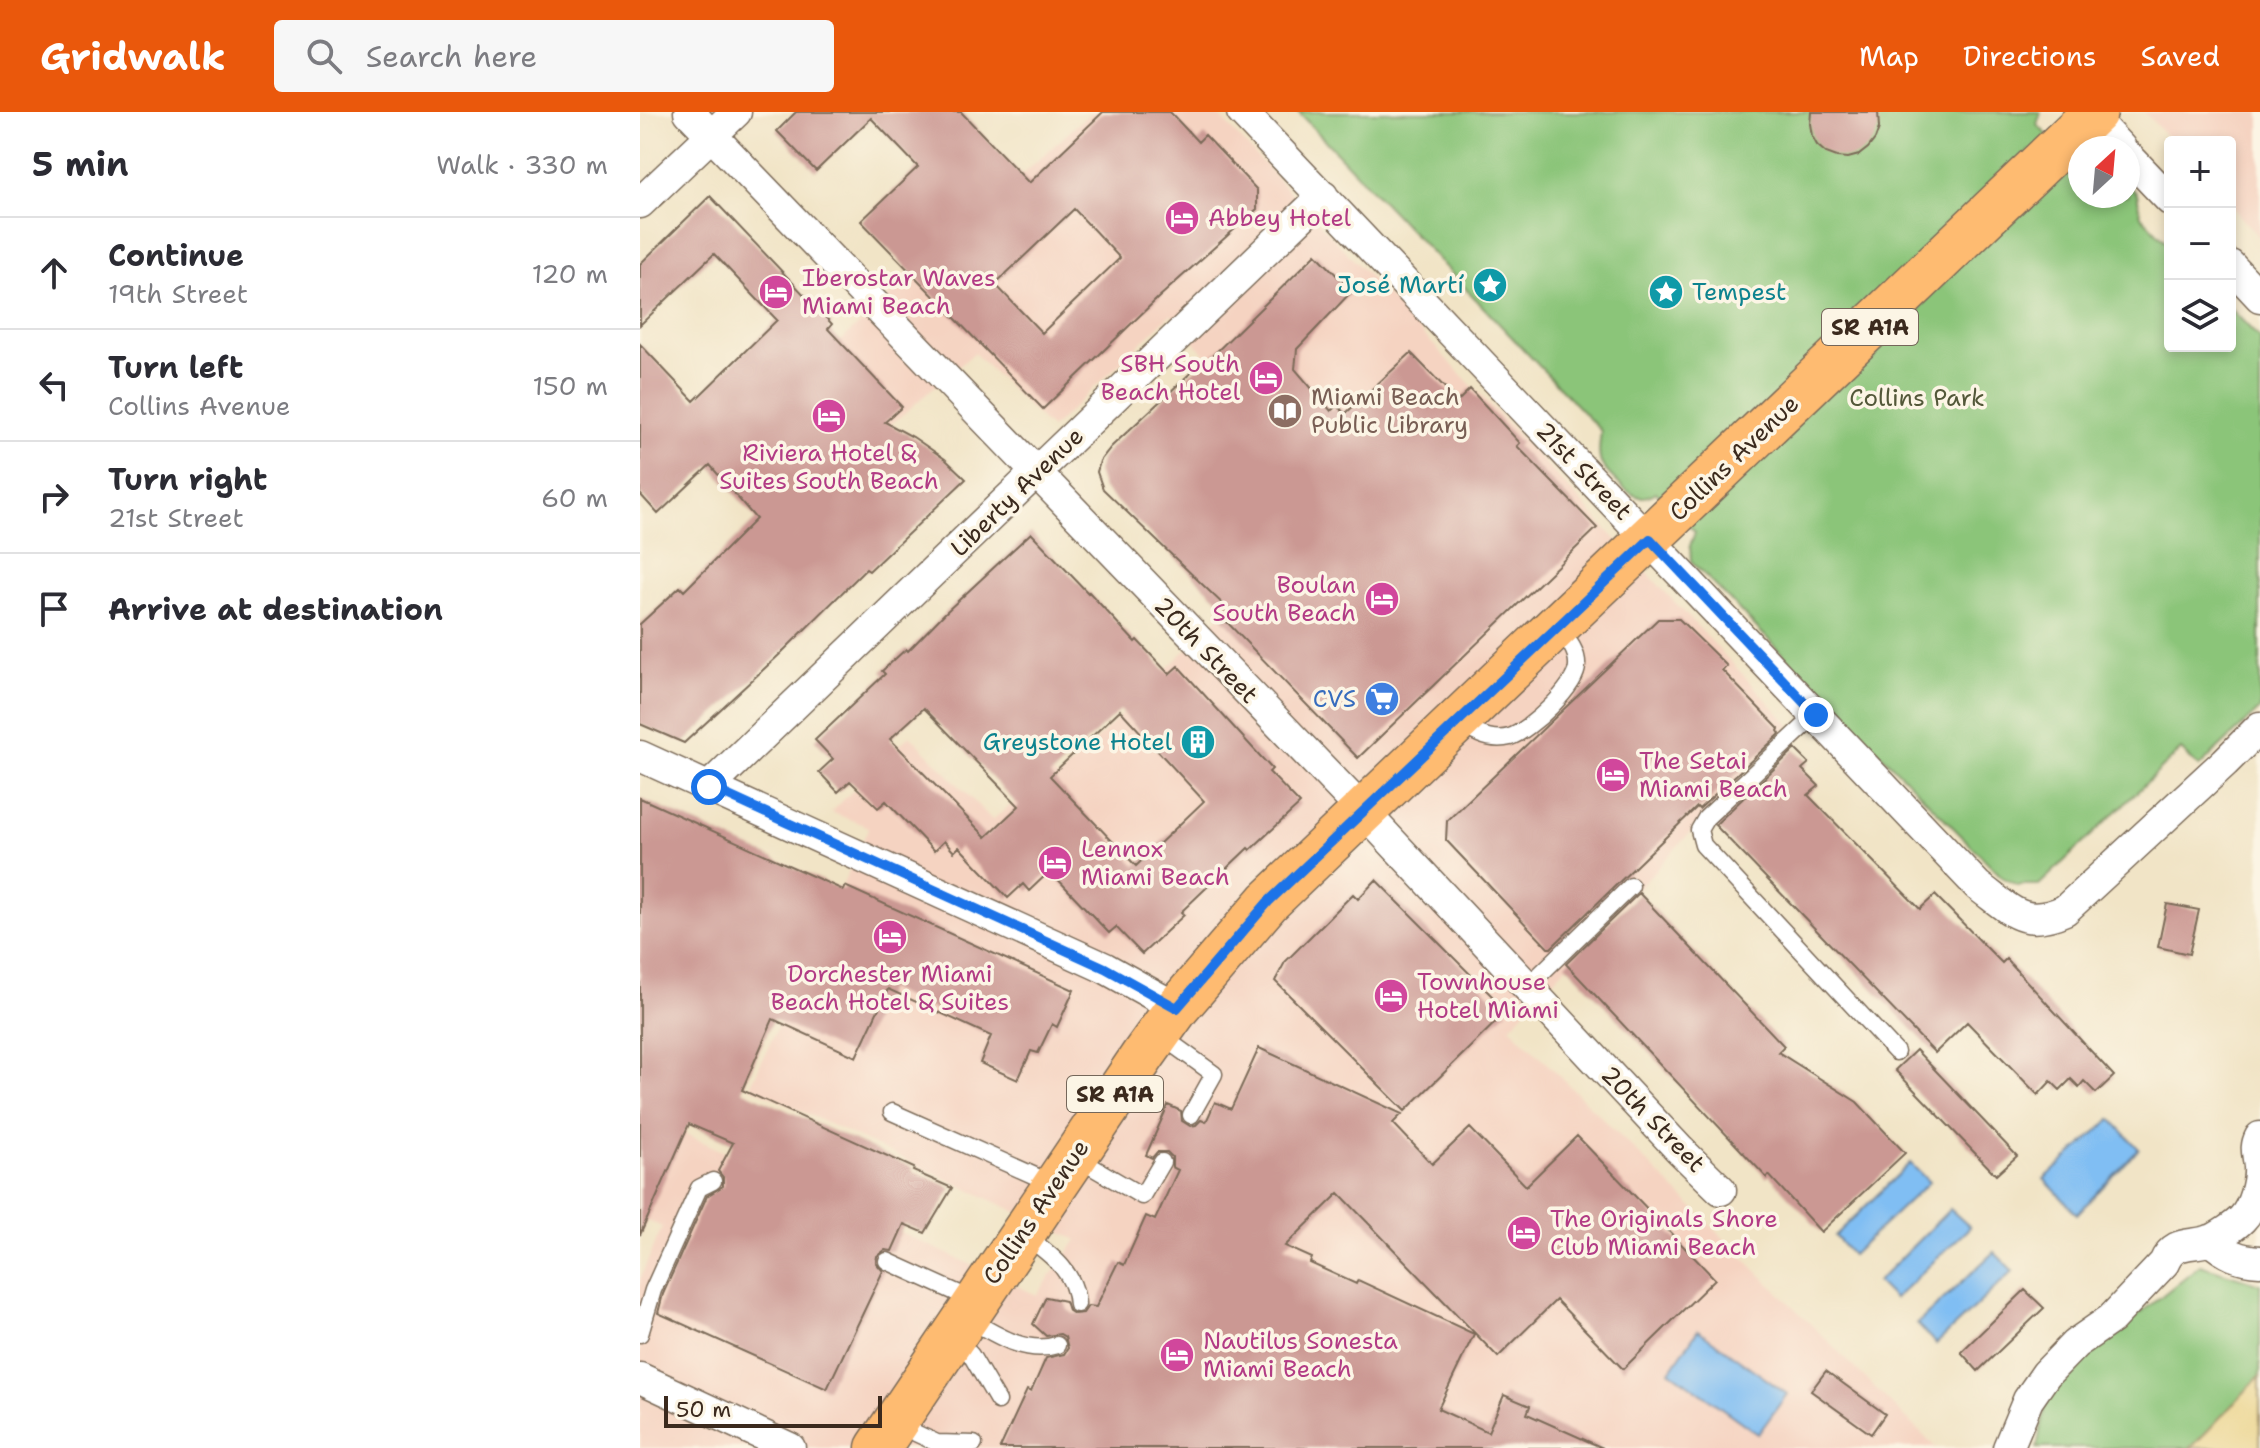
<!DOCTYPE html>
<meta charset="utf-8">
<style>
:root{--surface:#fff;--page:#f7f7f7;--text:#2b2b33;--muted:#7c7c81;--line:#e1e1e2;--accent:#ea580c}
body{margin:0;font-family:"Shantell Sans",sans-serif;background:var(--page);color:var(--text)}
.controls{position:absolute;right:24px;top:24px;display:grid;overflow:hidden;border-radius:8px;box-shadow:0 4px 12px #0003}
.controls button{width:72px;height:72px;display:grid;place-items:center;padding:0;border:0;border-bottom:2px solid var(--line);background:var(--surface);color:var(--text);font:40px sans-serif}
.compass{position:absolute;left:1428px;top:24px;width:72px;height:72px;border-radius:50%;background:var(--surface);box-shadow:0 4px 12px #0003;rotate:26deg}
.scale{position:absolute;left:24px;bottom:20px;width:218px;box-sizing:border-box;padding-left:8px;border:4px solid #3b2a1e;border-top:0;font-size:22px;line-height:28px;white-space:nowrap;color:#3b2a1e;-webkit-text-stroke:6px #fcf5e5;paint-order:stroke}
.stop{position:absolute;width:24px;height:24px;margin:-18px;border:6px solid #1a73e8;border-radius:50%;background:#fff}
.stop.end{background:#1a73e8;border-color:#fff;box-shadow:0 2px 8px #0008}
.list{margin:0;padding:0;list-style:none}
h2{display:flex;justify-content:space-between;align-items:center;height:104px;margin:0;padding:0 32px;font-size:34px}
h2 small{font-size:26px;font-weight:400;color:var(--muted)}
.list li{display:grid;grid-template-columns:52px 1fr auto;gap:24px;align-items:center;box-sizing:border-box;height:112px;padding:0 32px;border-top:2px solid var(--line)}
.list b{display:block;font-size:30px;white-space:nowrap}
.list p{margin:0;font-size:26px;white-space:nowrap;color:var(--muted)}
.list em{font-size:26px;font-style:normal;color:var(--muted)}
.icon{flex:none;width:44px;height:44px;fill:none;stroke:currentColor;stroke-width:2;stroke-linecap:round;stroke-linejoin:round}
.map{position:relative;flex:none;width:1620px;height:1336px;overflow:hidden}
header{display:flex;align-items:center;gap:48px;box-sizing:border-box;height:112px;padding:0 40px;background:var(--accent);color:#fff}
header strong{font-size:38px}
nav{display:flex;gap:44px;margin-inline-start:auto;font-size:28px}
.search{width:560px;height:72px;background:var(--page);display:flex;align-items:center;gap:20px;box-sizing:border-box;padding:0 28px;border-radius:8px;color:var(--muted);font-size:30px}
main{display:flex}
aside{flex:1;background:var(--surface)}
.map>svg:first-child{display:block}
</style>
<header>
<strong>Gridwalk</strong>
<div class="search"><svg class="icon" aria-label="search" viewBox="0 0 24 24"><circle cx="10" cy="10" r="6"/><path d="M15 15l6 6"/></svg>Search here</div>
<nav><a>Map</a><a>Directions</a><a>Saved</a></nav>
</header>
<main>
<aside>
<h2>5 min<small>Walk · 330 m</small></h2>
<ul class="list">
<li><svg class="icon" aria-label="ahead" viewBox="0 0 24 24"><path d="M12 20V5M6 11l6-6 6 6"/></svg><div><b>Continue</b><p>19th Street</p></div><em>120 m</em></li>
<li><svg class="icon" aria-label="left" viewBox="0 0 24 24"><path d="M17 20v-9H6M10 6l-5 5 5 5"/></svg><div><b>Turn left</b><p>Collins Avenue</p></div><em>150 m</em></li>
<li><svg class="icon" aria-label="right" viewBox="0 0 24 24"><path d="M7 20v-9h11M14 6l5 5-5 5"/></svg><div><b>Turn right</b><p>21st Street</p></div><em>60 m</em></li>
<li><svg class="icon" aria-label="arrive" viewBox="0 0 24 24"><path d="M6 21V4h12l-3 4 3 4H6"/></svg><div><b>Arrive at destination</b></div></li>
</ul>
</aside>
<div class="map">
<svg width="1620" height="1336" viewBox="0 0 1620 1336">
<rect width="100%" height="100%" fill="#fcf5e5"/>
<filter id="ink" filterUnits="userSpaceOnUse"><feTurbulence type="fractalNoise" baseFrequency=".0125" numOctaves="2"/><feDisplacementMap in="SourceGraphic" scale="16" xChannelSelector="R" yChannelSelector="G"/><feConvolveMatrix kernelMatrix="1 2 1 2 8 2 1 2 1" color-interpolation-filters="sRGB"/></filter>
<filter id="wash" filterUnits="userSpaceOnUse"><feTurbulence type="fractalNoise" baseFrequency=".006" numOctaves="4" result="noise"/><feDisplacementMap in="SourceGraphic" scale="32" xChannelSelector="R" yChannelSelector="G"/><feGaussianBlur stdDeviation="1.8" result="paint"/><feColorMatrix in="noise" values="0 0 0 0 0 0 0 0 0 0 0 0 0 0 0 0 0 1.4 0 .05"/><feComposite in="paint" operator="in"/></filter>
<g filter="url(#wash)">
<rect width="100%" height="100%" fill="#f1e4c6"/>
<!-- built -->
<path fill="#f5d3c1" d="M451 0H575L1150 613 870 915 1296 1336H0V1167L22 1115 0 1105V1001L397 1183 437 1128 110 975 229 715 191 700 270 623 352 708 412 661 418 666 572 512 687 387 531 202 411 317 334 241 153 397 95 326Z
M1504 0H1620V126L1590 93V30H1532Z"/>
<!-- green -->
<path fill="#8bc579" stroke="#63784c" stroke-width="2" d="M658 0H1401L1397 13 1440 54V84H1488V72L1497 82 1501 104 1530 134V234H1590V196L1620 227V597L1559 655 1541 638 1399 773H1377L1363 766 1051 449 1050 434 1055 420 1016 380C1001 391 990 382 978 371 972 365 965 359 961 351 957 341 960 329 961 319Z
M1560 1153 1620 1172V1264L1551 1336H1397L1407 1283 1452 1240Z"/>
<!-- sand -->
<path fill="#eeda9e" stroke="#94825e" stroke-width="2" d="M1620 1264V1336H1551Z"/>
<!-- water -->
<path fill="#80bef3" stroke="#5e7488" stroke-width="2" d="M1471 1007 1499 1037 1437 1102 1404 1067Z
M1270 1051 1289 1070 1212 1143 1195 1124Z
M1310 1097 1330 1115 1254 1187 1237 1170Z
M1354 1140 1373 1159 1296 1232 1277 1212Z
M1058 1218 1147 1282 1118 1322 1030 1259Z"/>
<g id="blocks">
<!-- building -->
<path fill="#cb9893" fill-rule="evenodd" d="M156 0H321L389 71 463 0H530L558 30 565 23 617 78V97L518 186 403 297 221 109 278 55 231 6 176 59 137 19ZM434 97 480 146 402 221 355 172Z
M1171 0H1238L1239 16 1235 27 1228 36 1219 43 1208 46 1197 45 1186 41 1177 33 1172 24 1170 12Z
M70 84 192 212 188 217 262 295 245 310 273 325 305 347 326 367 229 459 226 457 139 543 44 631 0 612V512L40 475 44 479 116 407 70 353 18 402 0 382V232L54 289 137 208 74 142 0 213V152Z
M676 142 712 179 657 237 655 257 691 299 697 293 705 302 771 241 818 289 830 277 880 331 877 334 957 416 718 646 582 505 589 498 463 377 457 360 460 349 471 335 557 255 559 257Z
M391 421 448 481 449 480 495 530 497 528 529 562 538 554 632 657 629 660 660 692 610 738 608 736 541 800 544 803 502 842 476 815 469 821 410 759 389 779 383 772 368 786 319 735 314 740 304 729 294 739 246 689 238 696 210 669 198 680 179 660 193 647 175 628 245 562 242 559 266 537 268 539 305 501ZM284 596 379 694 346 725 250 627ZM480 598 564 689 496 754 410 664Z
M1018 507H1039L1087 554 1082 558 1139 617 1138 619 1140 622 1059 697 1057 695 911 836H908L806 728 807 709Z
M1155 637 1169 651 1162 657 1179 674 1168 683 1280 797 1295 783 1362 851 1366 847 1474 964 1456 981 1444 969 1439 975 1431 967 1420 978 1411 969 1398 983 1327 910 1295 941 1075 713Z
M0 686 203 778 205 774 434 878 417 915 412 912 398 941 391 939 378 968 340 951 351 924 248 877 216 945 133 907 102 978 274 1056 273 1059 312 1076 285 1121 264 1112 252 1139 245 1138 237 1144 236 1151 243 1159 187 1277 18 1201 23 1182 67 1084 83 1074V1065L78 1059 93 1031 49 1012 0 1123Z
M736 768 867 899 765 999 635 869 645 850 713 782 718 787Z
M999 781 1144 934 1138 940 1217 990 1265 1041 1181 1120 1129 1063 1127 1066 926 852Z
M1527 792 1559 798 1549 842 1518 835Z
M619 936 762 1002 753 1011 792 1052 830 1016 886 1074 937 1024 1075 1167 983 1257 916 1188 858 1245 699 1081 645 1134 672 1146 670 1151 716 1172 718 1168 834 1222 798 1297 848 1320 864 1283 890 1294 887 1302 963 1336H360L387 1278 391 1280 406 1246 424 1242 428 1236 425 1225 420 1222 406 1224 393 1212 406 1185 425 1189 428 1198 434 1202 443 1201 448 1194 456 1195 478 1150 484 1153 506 1104 515 1108 538 1058 532 1055V1045L527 1040H517L512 1046 506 1043 528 993 541 999 542 1009 550 1014 556 1013 561 1008 566 1010 575 990 591 997Z
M1276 938 1377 1044 1356 1063 1255 958Z
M1385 1178 1404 1196 1338 1259 1321 1240Z
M1186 1259 1245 1302 1231 1322 1171 1279Z"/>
</g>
</g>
<g filter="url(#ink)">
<use href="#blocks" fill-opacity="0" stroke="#7b6b59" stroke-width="2"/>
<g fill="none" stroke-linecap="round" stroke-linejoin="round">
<!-- lane casing -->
<g stroke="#7b6b59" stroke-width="19">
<path id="lane" d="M1176 603 1066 706 1059 718 1063 733 1256 940
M819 609C833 621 851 630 870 625 889 619 937 574 937 554 938 539 927 527 918 516
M887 875 991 774
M520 923 574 962 551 1003
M252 1000 413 1072
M435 1045 502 1084 522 1050
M385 1123C409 1142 435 1158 437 1192
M247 1149 335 1189
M327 1206C355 1222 385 1243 417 1233
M0 1222 13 1178 59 1076 73 1069
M314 1225 331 1243 358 1289
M256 1312 297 1331 334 1332"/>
</g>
<!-- street casing -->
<g stroke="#7b6b59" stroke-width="33">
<path id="street" d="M49 0 723 699 1039 1037 1081 1078
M602 0 1338 774C1371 798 1383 817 1425 798L1585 650 1620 615
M1447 0 1481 36
M1488 44 1530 88
M0 91 96 0
M1590 153 1620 185
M0 644 465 856 537 896
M69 675 683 84
M1570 1128C1586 1142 1599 1148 1620 1149
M0 1266 150 1336
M1368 1336 1388 1288 1406 1262 1435 1232 1471 1207 1524 1151C1534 1127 1551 1135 1571 1128 1580 1124 1595 1114 1602 1107 1613 1096 1620 1070 1619 1054 1618 1042 1614 1036 1620 1025"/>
</g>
<!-- primary casing -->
<g stroke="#7b6b59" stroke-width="47">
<path id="primary" d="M238 1336 504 942 537 896 628 790 1455 0"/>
</g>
<!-- lane -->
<use href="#lane" stroke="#fff" stroke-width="16"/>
<!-- street -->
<use href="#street" stroke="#fff" stroke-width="30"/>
<!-- primary -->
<use href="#primary" stroke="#febb71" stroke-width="44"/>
</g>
</g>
<g fill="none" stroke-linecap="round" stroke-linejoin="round" filter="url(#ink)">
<!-- route -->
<path stroke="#1a73e8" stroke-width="10" d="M69 675 465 856 537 896 628 790 1010 427 1176 603"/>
</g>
<!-- icons -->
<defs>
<g id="hotel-disc" transform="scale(1.8)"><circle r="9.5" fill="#d1479c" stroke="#fcf5e5"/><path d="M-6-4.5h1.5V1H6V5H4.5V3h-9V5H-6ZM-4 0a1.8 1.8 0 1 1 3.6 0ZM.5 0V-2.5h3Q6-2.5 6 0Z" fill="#fff"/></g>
<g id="sight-disc" transform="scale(1.8)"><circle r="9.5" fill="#0f9aa8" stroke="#fcf5e5"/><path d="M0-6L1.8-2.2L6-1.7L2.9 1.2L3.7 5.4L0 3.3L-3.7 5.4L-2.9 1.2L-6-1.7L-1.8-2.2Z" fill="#fff"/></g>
<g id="library-disc" transform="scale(1.8)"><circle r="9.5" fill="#8d6e63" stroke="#fcf5e5"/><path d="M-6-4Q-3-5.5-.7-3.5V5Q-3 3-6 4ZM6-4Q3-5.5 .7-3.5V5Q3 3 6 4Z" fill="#fff"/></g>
<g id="supermarket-disc" transform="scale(1.8)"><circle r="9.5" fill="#3f7fe0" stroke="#fcf5e5"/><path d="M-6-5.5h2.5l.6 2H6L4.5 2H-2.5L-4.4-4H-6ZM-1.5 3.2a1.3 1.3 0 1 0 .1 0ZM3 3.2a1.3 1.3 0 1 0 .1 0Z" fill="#fff"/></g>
<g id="building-disc" transform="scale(1.8)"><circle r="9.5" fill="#0f9aa8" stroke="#fcf5e5"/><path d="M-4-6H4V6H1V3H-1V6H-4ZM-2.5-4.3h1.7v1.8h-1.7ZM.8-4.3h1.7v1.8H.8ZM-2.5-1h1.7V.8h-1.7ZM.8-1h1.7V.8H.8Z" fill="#fff"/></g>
</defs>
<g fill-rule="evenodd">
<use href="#hotel-disc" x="542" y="106"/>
<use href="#sight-disc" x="850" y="173"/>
<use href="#hotel-disc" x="136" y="180"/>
<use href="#sight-disc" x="1026" y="180"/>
<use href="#hotel-disc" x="626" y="266"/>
<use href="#library-disc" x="645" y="299"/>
<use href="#hotel-disc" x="189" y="304"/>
<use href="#hotel-disc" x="742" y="487"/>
<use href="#supermarket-disc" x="742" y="587"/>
<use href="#building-disc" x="558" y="630"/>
<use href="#hotel-disc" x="973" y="663"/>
<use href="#hotel-disc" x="415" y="751"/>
<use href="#hotel-disc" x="250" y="825"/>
<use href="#hotel-disc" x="751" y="884"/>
<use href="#hotel-disc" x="884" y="1121"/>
<use href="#hotel-disc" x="537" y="1243"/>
</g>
<g text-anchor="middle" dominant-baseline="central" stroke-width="7" stroke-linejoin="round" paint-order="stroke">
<!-- shield labels -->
<g fill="#fcf5e5" stroke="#75675a" stroke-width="2">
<rect x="1182" y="197" width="96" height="36" rx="6"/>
<rect x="427" y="964" width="96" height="36" rx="6"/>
</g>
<g font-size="22" font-weight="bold" fill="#3b2a1e">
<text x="1230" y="215">SR A1A</text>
<text x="475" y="982">SR A1A</text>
</g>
<!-- hotel labels -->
<g font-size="24" fill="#b23c85" stroke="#fcf5e5" text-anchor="start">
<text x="568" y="106">Abbey Hotel</text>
<text x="162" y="166">Iberostar Waves<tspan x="162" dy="28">Miami Beach</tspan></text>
<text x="600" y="252" text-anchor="end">SBH South<tspan x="600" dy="28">Beach Hotel</tspan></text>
<text x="189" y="341" text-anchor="middle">Riviera Hotel &amp;<tspan x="189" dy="28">Suites South Beach</tspan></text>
<text x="716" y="473" text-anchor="end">Boulan<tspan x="716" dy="28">South Beach</tspan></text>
<text x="999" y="649">The Setai<tspan x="999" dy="28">Miami Beach</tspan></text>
<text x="441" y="737">Lennox<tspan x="441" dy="28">Miami Beach</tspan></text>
<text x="250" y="862" text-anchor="middle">Dorchester Miami<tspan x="250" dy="28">Beach Hotel &amp; Suites</tspan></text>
<text x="777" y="870">Townhouse<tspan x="777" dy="28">Hotel Miami</tspan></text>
<text x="910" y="1107">The Originals Shore<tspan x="910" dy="28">Club Miami Beach</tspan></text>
<text x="563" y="1229">Nautilus Sonesta<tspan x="563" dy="28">Miami Beach</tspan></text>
</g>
<!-- culture labels -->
<g font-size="24" fill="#0d838f" stroke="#fcf5e5" text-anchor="end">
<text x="824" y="173">José Martí</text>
<text x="1052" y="180" text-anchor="start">Tempest</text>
<text x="532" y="630">Greystone Hotel</text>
</g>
<!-- education labels -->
<g font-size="24" fill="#785e54" stroke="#fcf5e5" text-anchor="start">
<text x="671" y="285">Miami Beach<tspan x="671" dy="28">Public Library</tspan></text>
</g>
<!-- park labels -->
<g font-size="24" fill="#535839" stroke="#fcf5e5">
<text x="1277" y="286">Collins Park</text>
</g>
<!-- street labels -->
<g font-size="24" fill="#3b2a1e" stroke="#fcf5e5">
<text transform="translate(1094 346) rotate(-44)">Collins Avenue</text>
<text transform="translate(944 359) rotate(46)">21st Street</text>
<text transform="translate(377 380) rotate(-44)">Liberty Avenue</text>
<text transform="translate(566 538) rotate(46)">20th Street</text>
<text transform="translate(1013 1007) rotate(46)">20th Street</text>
<text transform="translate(396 1100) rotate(-56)">Collins Avenue</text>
</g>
<!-- shop labels -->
<g font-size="24" fill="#366cbe" stroke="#fcf5e5" text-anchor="end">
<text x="716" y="587">CVS</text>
</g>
</g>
</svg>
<div class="controls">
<button>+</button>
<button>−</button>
<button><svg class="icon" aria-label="layers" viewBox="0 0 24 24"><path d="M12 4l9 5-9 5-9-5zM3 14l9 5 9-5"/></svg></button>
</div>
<svg class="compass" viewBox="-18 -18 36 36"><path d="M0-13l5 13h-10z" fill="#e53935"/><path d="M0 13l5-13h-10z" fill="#7c7c81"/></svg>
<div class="scale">50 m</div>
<div class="stop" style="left:69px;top:675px"></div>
<div class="stop end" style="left:1176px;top:603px"></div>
</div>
</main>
